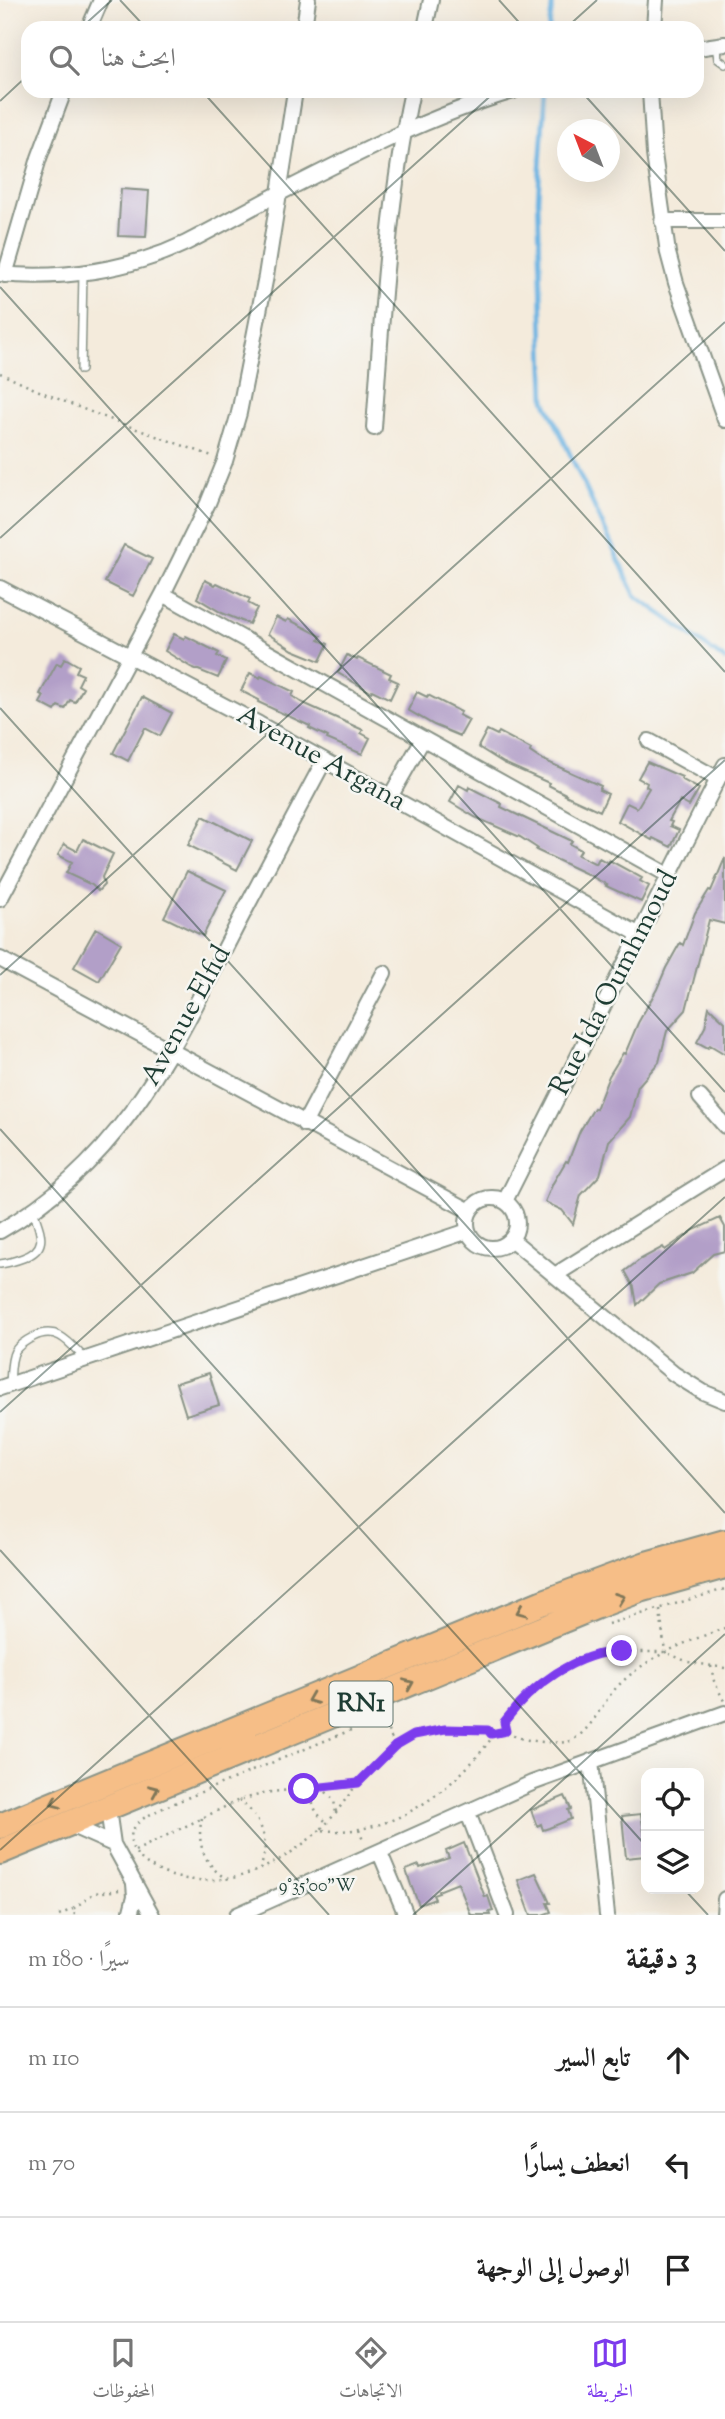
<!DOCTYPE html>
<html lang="ar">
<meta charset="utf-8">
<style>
:root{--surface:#fff;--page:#f6f6f6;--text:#222;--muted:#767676;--line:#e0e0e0;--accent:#7c3aed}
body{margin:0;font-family:"Sorts Mill Goudy",Amiri,serif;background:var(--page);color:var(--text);direction:rtl}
.controls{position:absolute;right:21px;bottom:21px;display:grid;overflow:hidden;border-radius:14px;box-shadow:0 7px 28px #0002}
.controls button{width:63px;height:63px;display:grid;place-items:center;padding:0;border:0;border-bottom:2px solid var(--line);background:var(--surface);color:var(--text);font:35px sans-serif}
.compass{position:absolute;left:557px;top:119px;width:63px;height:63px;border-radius:50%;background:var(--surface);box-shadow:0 7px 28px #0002;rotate:318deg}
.stop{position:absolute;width:21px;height:21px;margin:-16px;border:5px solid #7c3aed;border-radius:50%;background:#fff}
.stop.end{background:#7c3aed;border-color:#fff;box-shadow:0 2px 7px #0008}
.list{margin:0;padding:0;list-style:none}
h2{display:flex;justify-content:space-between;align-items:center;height:91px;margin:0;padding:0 28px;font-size:30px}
h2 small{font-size:23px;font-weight:400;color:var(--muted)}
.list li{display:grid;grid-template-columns:46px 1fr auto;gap:21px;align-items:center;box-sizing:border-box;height:105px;padding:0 28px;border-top:2px solid var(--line)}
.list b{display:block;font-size:26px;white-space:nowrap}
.list em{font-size:23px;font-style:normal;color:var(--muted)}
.icon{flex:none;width:38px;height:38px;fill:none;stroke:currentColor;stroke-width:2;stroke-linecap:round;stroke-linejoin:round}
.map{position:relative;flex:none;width:725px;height:1915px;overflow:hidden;direction:ltr}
.search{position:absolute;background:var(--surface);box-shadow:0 7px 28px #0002;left:21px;right:21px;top:21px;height:77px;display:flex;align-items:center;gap:18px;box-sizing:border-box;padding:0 24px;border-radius:21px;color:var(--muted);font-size:26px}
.sheet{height:406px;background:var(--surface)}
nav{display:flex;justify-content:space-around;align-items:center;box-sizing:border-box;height:98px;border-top:2px solid var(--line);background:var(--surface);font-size:19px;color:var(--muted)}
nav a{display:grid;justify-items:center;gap:4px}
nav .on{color:var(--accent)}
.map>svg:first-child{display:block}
</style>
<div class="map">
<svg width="725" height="1915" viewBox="0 0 725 1915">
<rect width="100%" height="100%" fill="#f6f6f2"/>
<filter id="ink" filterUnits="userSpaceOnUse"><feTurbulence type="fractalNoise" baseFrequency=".0143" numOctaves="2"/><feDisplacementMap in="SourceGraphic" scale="14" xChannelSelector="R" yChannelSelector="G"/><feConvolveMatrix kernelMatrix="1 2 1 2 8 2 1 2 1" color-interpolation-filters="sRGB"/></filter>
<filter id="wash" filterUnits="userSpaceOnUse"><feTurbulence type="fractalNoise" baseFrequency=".00686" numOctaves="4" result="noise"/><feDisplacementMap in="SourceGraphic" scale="28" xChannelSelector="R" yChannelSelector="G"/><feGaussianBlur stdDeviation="1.57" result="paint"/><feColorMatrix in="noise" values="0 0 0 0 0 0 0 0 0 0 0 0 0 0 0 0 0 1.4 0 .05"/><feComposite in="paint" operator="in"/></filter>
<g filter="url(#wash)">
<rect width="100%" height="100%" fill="#f4ebdc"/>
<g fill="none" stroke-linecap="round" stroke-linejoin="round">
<!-- stream -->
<path stroke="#6ab3e2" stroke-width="4.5" d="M549 28 553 0
M545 91 538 199 545 400 635 595 725 660"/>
</g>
<g id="blocks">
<!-- building -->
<path fill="#b29fc8" d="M121 189 149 191 146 237 118 236Z
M124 545 152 559 133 596 105 582Z
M205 580 215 585 217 583 250 599 248 603 257 608 249 624 222 613 197 598Z
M276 617 286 622 288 619 321 636 319 640 328 644 320 661 293 650 268 634Z
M174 634 184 639 186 636 219 653 217 656 226 661 218 678 191 667 165 651Z
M347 655 357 660 358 658 391 674 389 678 398 682 390 699 372 690 371 692 338 673Z
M65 658 79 666 76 672 83 675 78 685 83 688 75 702 70 700 65 709 58 706 55 711 40 703 44 696 40 694 57 663 61 665Z
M250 673 260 678 261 676 294 692 292 696 301 702 363 730 361 733 370 738 362 754 327 739 328 737 309 728 310 726 258 702 259 700 241 691Z
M417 692 427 697 428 695 461 712 459 715 469 720 460 736 434 725 408 710Z
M142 697 172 713 160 736 145 728 128 761 113 753Z
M487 730 497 735 499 732 531 749 530 752 539 758 601 786 599 790 608 794 600 811 565 795 566 794 548 785 549 783 504 763 478 747Z
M647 762 682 777 681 779 699 789 689 806 680 801 669 821 672 822 670 826 679 830 671 847 653 838 652 840 618 821 627 803 637 808 649 788 646 786 647 783 638 778Z
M459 785 468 790 469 787 502 804 501 807 572 841 570 844 581 850 578 855 596 864 599 858 608 863 609 860 642 878 640 881 649 886 641 902 606 886 607 885 589 875 536 850 537 848 520 837 475 817 450 802Z
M203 816 252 841 237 870 188 845Z
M83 839 113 854 102 877 104 885 98 891 92 885 66 873 72 862 58 855 64 844 77 851Z
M725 858V924L709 920 686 1010 667 1031 659 1062 638 1086 630 1117 609 1141 600 1175 581 1195 573 1224 562 1210 545 1202 553 1183 566 1161 568 1162 580 1131 594 1108 596 1109 609 1076 623 1053 625 1054 638 1023 657 989 666 968 680 943 683 945 695 913 709 890 711 891Z
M187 871 226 890 203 936 164 917Z
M96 928 121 943 99 981 74 967Z
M709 1007 725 1022V1054L710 1045 708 1048 697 1042 705 1027Z
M720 1218 725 1227V1251L713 1254 692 1273 659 1284 637 1305 634 1287 625 1271 641 1259 663 1247 665 1250 694 1230Z
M209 1373 219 1405 186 1415 176 1383Z
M565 1796 571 1809 568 1810 571 1819 549 1828 543 1830 541 1824 537 1826 531 1810Z
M641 1814 646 1844 644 1846 645 1856 626 1858 622 1816Z
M464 1843 485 1897 488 1896 493 1911 489 1912 490 1915H471L458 1883 438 1891 439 1893 433 1895 435 1899 419 1905 411 1885 406 1870 419 1865 420 1868 449 1858 446 1851Z
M536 1873 550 1903H547L551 1912 542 1915H531L518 1880Z"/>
</g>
</g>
<g filter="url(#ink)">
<use href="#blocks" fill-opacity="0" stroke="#8a9488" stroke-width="2"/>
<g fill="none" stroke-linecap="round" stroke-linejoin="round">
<!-- lane casing -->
<g stroke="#8a9488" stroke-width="10">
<path id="lane" d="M716 46 718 59 725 64
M81 370 83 273
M0 1264C8 1263 15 1261 23 1258 50 1248 40 1232 33 1210
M10 1385C11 1374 10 1360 15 1351 19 1345 27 1340 33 1337 57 1325 69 1342 85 1359"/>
</g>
<!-- street casing -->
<g stroke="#8a9488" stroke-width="18">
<path id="street" d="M89 28 101 0
M304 28 308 0
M425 28 431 0
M654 28 656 0
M697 48 725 44
M650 91 654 154 668 253 676 283 725 420
M662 221H725
M0 274C62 280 130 270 186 243 218 227 249 209 280 193 356 154 432 115 513 91
M5 275 39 158 64 91
M374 428C382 315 388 202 412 91
M0 588 259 724 640 935
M163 594 670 876
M649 741 718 779
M390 797 423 739
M0 899 163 594 208 503 225 461 239 413 266 276 295 91
M0 959 470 1211
M700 1097 725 1126
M304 1124 384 973
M467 1223a25 25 0 1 1 50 0a25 25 0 1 1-50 0Z
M505 1201 725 765
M0 1231C121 1162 171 1053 232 935 262 877 293 819 324 761
M512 1240 674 1374 703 1392 725 1401
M555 1275 725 1169
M0 1388 468 1231
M591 1761 607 1915
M108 1809 113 1844 152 1915
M468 1813 507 1915
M70 1825 113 1844
M380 1853 406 1915
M130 1915 135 1896 134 1884
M237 1915 532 1783 725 1713
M724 1915 725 1899"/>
</g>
<!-- highway casing -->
<g stroke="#8a9488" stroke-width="28">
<path id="highway" d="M0 1826 541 1603 646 1564 725 1542
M0 1852 595 1607 640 1590 725 1566"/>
</g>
<!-- path -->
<path stroke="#8a9488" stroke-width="2.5" stroke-dasharray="2 5" stroke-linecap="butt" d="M0 373C68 406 140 430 212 456
M660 1610 665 1652
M608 1624 725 1589
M725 1628C686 1642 645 1657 616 1688 601 1704 592 1731 570 1741 560 1745 522 1741 512 1735 506 1732 505 1728 504 1722L521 1702 561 1669 579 1659 600 1652H665L688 1662 725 1668
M711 1666 714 1681 724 1701
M382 1718 395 1746
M472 1728 488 1730 491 1734V1739C451 1793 390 1838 320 1830 336 1815 345 1799 358 1783 392 1741 418 1727 472 1728Z
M491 1734 505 1731
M321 1787 334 1800 336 1813
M312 1788C311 1804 314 1813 328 1823
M239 1800C262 1818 271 1841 260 1869
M202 1818C196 1843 204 1864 225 1878
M320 1830C296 1851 269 1869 237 1877 216 1881 193 1882 172 1876 155 1871 120 1852 134 1828 140 1818 155 1812 165 1807L392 1713
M359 1830 364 1843
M135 1851 239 1800 271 1792 357 1783
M59 1915 73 1909
M75 1915 73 1909 94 1893 120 1890"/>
<!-- lane -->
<use href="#lane" stroke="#fff" stroke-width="7"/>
<!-- street -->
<use href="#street" stroke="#fff" stroke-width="14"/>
<!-- highway -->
<use href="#highway" stroke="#f6be87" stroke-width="24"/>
</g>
<!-- one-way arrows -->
<defs><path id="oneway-chevron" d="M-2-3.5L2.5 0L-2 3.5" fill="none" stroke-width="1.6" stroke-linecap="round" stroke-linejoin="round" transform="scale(1.75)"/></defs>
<g stroke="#807759">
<use href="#oneway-chevron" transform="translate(620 1598) rotate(-20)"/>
<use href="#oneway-chevron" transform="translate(521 1611) rotate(157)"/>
<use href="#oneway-chevron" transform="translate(409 1684) rotate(-23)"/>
<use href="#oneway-chevron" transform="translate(312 1699) rotate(158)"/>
<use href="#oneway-chevron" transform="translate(154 1790) rotate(-23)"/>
<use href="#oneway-chevron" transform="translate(55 1803) rotate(157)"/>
</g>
</g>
<g fill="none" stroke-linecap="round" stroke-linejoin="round" filter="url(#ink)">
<!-- route -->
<path stroke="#7c3aed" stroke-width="9" d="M304 1789 358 1783 395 1746 414 1735 445 1729 488 1730 491 1734 506 1731 504 1722C531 1686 576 1652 622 1651"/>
</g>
<!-- ticks -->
<path fill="none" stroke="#1f3d34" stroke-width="2" stroke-opacity="0.45" d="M120 0 146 28M499 0 524 28M81 28 112 0M566 28 597 0M202 91 725 672M581 91 725 251M0 101 28 75M0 287 725 1092M0 538 496 91M0 708 725 1513M0 975 725 322M0 1129 646 1846M0 1412 725 760M0 1550 329 1915M0 1850 725 1197M684 1889 708 1915M413 1915 725 1634"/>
<g text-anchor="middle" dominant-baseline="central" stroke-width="5" stroke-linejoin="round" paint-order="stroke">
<!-- shield labels -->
<rect fill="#f6f6f2" stroke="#60746d" stroke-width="2" x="329.5" y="1681.5" width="63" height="45" rx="5"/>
<g font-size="26" font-weight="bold" fill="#1f3d34">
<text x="361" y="1704">RN1</text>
</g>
<!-- street labels -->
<g font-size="28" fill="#1f3d34" stroke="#f6f6f2">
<text transform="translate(321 759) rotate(29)">Avenue Argana</text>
<text transform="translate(615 983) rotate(-63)">Rue Ida Oumhmoud</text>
<text transform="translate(187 1016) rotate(-61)">Avenue Elfid</text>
</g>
</g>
<g font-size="18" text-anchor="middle" fill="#1f3d34" stroke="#f6f6f2" stroke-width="5" stroke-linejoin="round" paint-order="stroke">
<text x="317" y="1891">9°35'00"W</text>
</g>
</svg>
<div class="controls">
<button><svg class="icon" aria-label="locate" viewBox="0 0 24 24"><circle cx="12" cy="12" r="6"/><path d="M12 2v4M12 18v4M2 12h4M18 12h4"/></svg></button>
<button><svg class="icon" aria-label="layers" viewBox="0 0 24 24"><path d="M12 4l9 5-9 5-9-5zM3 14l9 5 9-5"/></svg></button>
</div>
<svg class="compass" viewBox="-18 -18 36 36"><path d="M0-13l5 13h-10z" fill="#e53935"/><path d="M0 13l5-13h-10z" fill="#767676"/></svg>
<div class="stop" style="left:304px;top:1789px"></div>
<div class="stop end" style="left:622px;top:1651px"></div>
<div class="search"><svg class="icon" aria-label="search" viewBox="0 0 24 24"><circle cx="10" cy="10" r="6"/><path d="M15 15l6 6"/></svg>ابحث هنا</div>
</div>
<section class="sheet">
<h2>3 دقيقة<small>سيرًا · 180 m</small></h2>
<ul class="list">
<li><svg class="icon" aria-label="ahead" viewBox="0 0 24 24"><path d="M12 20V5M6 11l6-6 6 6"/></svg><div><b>تابع السير</b></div><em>110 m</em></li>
<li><svg class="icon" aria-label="left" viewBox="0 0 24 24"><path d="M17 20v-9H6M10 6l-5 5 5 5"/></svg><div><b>انعطف يسارًا</b></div><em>70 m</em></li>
<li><svg class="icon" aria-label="arrive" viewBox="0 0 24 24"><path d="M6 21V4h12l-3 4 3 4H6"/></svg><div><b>الوصول إلى الوجهة</b></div></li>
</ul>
</section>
<nav>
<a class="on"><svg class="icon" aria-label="map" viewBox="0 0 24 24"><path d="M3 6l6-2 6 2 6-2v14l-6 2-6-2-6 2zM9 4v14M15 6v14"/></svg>الخريطة</a>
<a><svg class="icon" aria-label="directions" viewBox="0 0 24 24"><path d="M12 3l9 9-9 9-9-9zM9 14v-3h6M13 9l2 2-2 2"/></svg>الاتجاهات</a>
<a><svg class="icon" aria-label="saved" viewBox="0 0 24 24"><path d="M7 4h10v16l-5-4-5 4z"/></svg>المحفوظات</a>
</nav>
